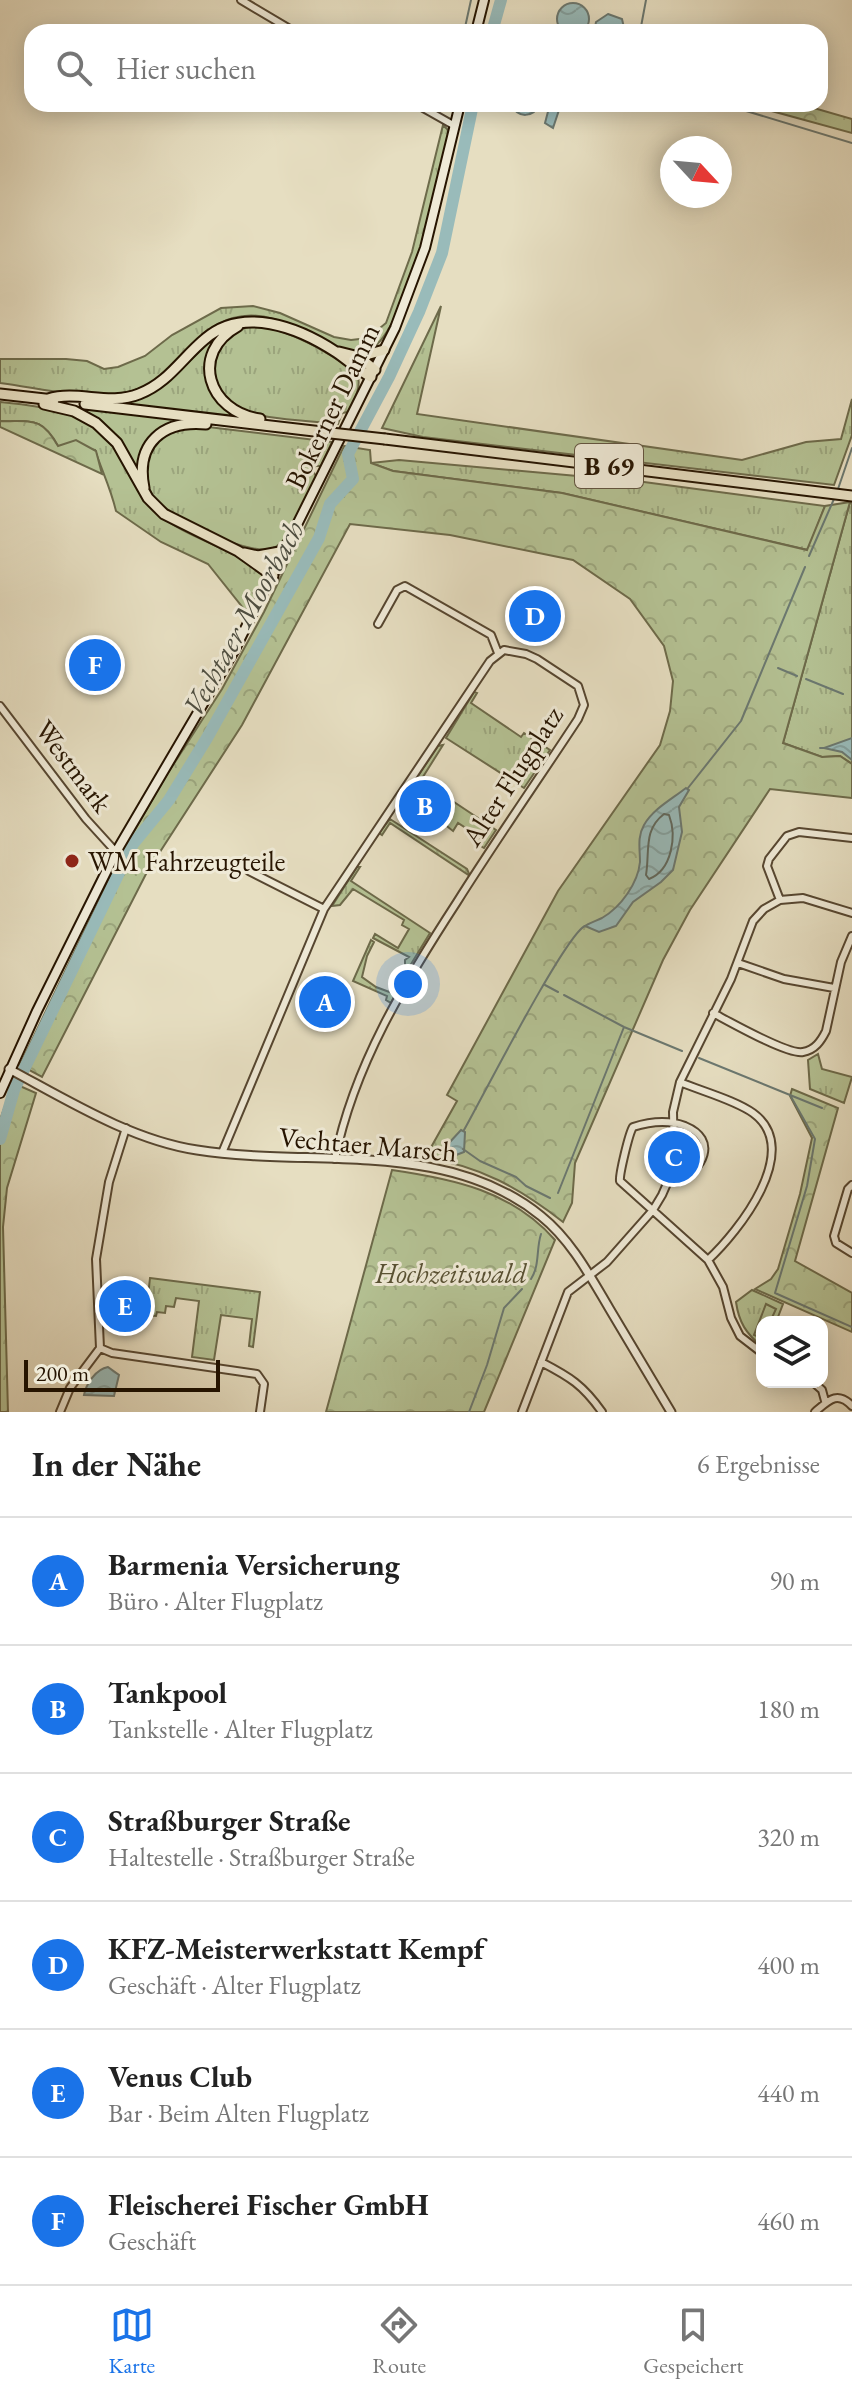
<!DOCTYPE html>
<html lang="de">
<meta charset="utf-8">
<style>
:root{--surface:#fff;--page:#f2f2f2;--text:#222;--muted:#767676;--line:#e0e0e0;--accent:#1a73e8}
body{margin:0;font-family:"EB Garamond",serif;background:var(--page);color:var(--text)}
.controls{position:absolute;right:24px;bottom:24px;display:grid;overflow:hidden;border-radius:16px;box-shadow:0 4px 20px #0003}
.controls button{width:72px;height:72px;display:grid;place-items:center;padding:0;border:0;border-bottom:2px solid var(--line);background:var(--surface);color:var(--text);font:40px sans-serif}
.compass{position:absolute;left:660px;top:136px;width:72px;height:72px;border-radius:50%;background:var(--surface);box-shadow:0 4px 20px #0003;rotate:116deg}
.scale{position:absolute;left:24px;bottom:20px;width:196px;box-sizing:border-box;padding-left:8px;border:4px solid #261400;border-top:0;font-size:22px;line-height:28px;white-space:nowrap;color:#261400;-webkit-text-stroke:6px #efead7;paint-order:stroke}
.you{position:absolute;left:408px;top:984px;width:28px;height:28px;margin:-20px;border:6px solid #fff;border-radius:50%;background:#1a73e8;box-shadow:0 0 0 12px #1a73e833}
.badge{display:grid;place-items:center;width:52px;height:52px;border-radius:50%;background:var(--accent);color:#fff;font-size:26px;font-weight:700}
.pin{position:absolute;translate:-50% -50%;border:4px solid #fff;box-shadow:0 2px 8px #0006}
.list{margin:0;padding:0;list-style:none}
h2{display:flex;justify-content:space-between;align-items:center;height:104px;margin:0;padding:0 32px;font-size:34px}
h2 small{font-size:26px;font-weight:400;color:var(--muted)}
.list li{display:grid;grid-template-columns:52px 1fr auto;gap:24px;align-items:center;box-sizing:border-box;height:128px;padding:0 32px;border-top:2px solid var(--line)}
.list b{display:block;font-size:30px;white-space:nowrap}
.list p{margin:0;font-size:26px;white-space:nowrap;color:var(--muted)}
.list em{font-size:26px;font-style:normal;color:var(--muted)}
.icon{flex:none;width:44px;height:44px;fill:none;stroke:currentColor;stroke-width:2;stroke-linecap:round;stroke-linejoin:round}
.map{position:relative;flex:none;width:852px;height:1412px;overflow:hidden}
.search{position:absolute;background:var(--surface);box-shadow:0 4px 20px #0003;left:24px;right:24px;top:24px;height:88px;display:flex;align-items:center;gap:20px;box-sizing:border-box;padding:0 28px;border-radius:24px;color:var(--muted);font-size:30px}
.sheet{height:872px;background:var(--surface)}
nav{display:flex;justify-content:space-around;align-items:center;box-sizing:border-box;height:112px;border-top:2px solid var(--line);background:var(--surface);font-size:22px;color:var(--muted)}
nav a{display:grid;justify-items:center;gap:4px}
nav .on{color:var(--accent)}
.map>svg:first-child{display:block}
</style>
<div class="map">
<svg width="852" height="1412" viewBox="0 0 852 1412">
<defs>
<pattern id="grass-tufts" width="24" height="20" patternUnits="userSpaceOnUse" patternTransform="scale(2)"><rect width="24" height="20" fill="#b4c193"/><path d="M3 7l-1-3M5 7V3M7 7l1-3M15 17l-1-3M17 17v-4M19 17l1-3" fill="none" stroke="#9ba57d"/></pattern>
<pattern id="forest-crowns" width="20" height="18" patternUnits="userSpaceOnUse" patternTransform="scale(2)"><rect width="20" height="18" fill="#b4c193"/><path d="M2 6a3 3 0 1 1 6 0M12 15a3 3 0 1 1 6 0" fill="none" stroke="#9ba57d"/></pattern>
<pattern id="water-waves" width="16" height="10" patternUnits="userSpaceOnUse" patternTransform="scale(2)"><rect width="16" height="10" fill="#99bbba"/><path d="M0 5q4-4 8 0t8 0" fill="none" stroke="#84a09e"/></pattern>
</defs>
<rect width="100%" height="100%" fill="#e6dec1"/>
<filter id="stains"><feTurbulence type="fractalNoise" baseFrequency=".0025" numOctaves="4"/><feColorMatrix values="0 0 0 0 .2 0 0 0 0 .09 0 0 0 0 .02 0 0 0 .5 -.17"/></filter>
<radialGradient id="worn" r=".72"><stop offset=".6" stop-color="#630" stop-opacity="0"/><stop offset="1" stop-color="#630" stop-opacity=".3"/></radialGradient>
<!-- grass -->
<path fill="url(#grass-tufts)" stroke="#6d6a4a" stroke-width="2" d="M443 125 448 130V136C439 176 406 341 365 352 354 355 340 348 330 344 299 330 268 308 233 318 206 325 191 348 173 367 128 414 56 390 0 383V359H66L87 361 104 369 118 367 145 356 172 335 221 308 253 306 280 313 334 337 351 340 368 338 386 323 412 252Z
M441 306 417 414 742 460 806 442 841 439 852 399V435L834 485 423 437 382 428Z
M257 326C292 330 328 353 357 372 362 387 355 399 348 412L342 413 338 424C309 420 259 421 234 406 198 384 215 327 257 326Z
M223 330 207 380 219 403 236 418 127 404 126 402C169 391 190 357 223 330Z
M0 402C48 407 97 412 122 459 133 479 140 500 159 515 189 539 231 547 261 573L264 578 262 588 253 593 257 599 251 610 244 609 208 564 161 542 116 511C111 489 102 471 95 450L58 446C42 416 31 422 0 421Z
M78 407 178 419C154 436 138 436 139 473L117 437 95 417Z
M200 426 332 442 321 466H315L313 471 317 478C306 499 296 531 277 546 255 562 173 518 156 500 139 480 145 442 170 432 179 428 191 428 200 426Z
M399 460 644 482 825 506 808 550 562 493 393 471 371 463Z
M850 502 852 503V764L840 756 822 757 783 743Z
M474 692 477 693 471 703 521 737 524 733 550 750 524 788 446 738Z
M443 745 421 780 496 830 484 848 477 844 481 838 458 823 453 831C429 815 448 796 406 799L404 797 438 746Z
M390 819 467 869 470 876 390 823 382 835 379 833Z
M357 867H360L351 881 430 933 405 974V960L409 957 373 938 375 934 398 948 409 929 402 925 404 920 353 889 340 905 332 906Z
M371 940 374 942 367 956 362 977 376 987 392 993 400 978 402 981 391 1003 386 1000 387 996 353 981Z
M818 1054 822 1069 852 1077 844 1103 810 1089 808 1060Z
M150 1278 260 1292 253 1347 249 1346 252 1319 221 1315 214 1360 192 1357 199 1301 176 1298 174 1307 166 1306 165 1313 157 1312 156 1316 146 1315Z
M752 1290 783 1304 776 1322H762V1347C746 1333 739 1323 736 1302Z"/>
<!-- forest -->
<path fill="url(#forest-crowns)" stroke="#6d6a4a" stroke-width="2" d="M746 104H800L852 119V133Z
M0 421C32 422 41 416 58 446L76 440 96 451 102 474 0 427Z
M344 446 370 450 371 463 393 471 562 493 807 550 825 506 850 502 783 743 822 757 840 756 852 764V798L770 789 690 910 663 960 575 1163 572 1203 563 1222C521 1189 479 1165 425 1158L457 1101 447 1095 558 891 660 745 670 711 673 681 664 646 630 599 573 560 450 535 350 524 242 725 147 872 42 1077 20 1065 127 843 166 776 222 689 264 612Z
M13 1083 36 1093 7 1188 3 1227 8 1412H0V1120Z
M792 1089 838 1108 795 1261 852 1293V1332L755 1289 771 1279 778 1269 800 1194 812 1138 790 1096Z
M392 1170C454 1179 512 1191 555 1240L484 1412H326Z"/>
<!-- garden -->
<path fill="#b4c193" stroke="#6d6a4a" stroke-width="2" d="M766 1304 776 1309 770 1322H762V1338L754 1335Z"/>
<!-- water -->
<path fill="url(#water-waves)" stroke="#6b7870" stroke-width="2" d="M557 19a16 16 0 1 1 32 0a16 16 0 1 1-32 0Z
M608 14 622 19 625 32H594L596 22Z
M511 104H540C533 118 518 119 511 104Z
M550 104H561L553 128 545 123Z
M852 738V760L842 752 824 748Z
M686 788 689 790 679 807 682 832 673 870 661 882 633 902 616 926 599 932 585 926C591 922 596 921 602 918 621 907 638 883 640 862 640 849 637 837 644 825 653 809 672 799 686 788Z
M461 1130 465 1132 464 1152 456 1155 449 1149V1143Z
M108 1367 119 1375 114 1396 84 1395C86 1384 96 1369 108 1367Z"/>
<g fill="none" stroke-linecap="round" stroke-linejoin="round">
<!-- shore -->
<path stroke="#60685d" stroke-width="2" d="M664 814 669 815C677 836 672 870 649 879L646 875C650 851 643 830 664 814Z"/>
<!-- stream -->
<path stroke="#6b7870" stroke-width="2" d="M308 29 312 32
M464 32 471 0
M640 32 646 0
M723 104 852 143
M838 489 852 448
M809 556 834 499
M778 668 797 676
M806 679 843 694
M820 748H824
M688 788 741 721 805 567
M545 985 558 992
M564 995 624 1027 682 1051
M699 1058 790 1095 815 1139 807 1186 775 1293 852 1327
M790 1095 822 1108
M464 1130C481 1100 565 935 585 926
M463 1149 480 1161 516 1177 526 1186 550 1198
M558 1193 624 1027
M531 1279C540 1265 536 1249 541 1234
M469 1412 487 1365 504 1308 522 1289"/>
<!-- river -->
<path stroke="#99bbba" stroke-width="12" d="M492 32 501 0
M0 1139 14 1090 133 844 169 800 207 738 319 538 330 504 353 479 348 454 389 377 419 312 442 253 473 104"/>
<!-- minor casing -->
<g stroke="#564630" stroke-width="10">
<path id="minor" d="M241 0 295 32
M416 104 455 126
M378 624 397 590 405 586 491 635 498 653
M0 706 86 819 116 852
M249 871 324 909
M780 900 767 866 769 859 787 836 799 832 852 838
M738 963 784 979 834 988
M713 1013C730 1022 788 1055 803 1052 815 1050 821 1041 826 1031L841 962 852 936
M680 1082C701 1091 735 1100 753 1113 804 1150 738 1232 708 1260
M222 1153 324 909 490 661 504 650 526 654 537 659 578 686 584 705 578 719C538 780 496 840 457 902 405 982 354 1065 335 1159
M669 1179 677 1182C703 1170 719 1140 685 1126 669 1120 649 1122 633 1127 629 1133 619 1175 620 1181L708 1260 723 1287 731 1318 740 1336 762 1353
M852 1185 848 1189 834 1236 836 1243 852 1253
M100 1348 112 1353 257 1374 264 1384 260 1412
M541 1362C570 1377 583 1385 602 1412
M813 1382 822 1390 825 1401
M60 1412 70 1388 100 1348 96 1259 109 1182 126 1128
M522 1412 568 1292 607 1262 653 1210 662 1195 669 1179 674 1157 673 1112 680 1082 731 979 753 921 764 909 780 900 803 898 852 913
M815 1412C828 1401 837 1390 852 1406"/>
</g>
<!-- tertiary casing -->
<g stroke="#564630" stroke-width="11">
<path id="tertiary" d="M9 1069C67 1100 131 1140 197 1150 311 1168 445 1138 541 1216 571 1240 590 1276 609 1308 630 1343 650 1377 671 1412"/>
</g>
<!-- secondary casing -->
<g stroke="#261400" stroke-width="12">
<path id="secondary" d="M476 32 484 0
M0 1093 37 1011 116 852 234 651 395 328 425 248 460 104"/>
</g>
<!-- primary casing -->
<g stroke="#261400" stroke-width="13">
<path id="primary" d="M238 326C189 353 208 412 260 419
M339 352 359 357 375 370
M359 357 384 350
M0 394 54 400
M48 399C78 390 109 406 139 394 168 383 182 358 205 339 243 306 298 327 336 352 348 360 358 370 371 377
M44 404 74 411 96 423 117 443 148 498 164 514 238 551 273 576
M85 404 331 433
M385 439 852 496
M144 488C135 443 163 420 206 424
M244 553 258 556 276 570
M258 556 285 551"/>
</g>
<!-- minor -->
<use href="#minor" stroke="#efead7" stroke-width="6"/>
<!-- tertiary -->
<use href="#tertiary" stroke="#efead7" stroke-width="7"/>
<!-- secondary -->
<use href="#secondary" stroke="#efead7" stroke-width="8"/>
<!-- primary -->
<use href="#primary" stroke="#e6dec1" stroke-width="9"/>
<!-- primary-bridge casing -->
<g stroke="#261400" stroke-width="13" stroke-linecap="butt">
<path id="primary-bridge" d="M331 433 385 439"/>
</g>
<!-- primary-bridge -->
<use href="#primary-bridge" stroke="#e6dec1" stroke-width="9"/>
</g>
<!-- markers -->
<circle fill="#8f2418" stroke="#efead7" stroke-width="3" cx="72" cy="861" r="8"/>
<g text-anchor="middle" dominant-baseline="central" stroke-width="6" stroke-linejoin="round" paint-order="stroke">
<!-- shield labels -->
<rect fill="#efead7" stroke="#625440" stroke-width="2" x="575" y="444" width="68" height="44" rx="6"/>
<g font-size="26" font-weight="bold" fill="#261400">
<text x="609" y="466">B 69</text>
</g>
<!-- street labels -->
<g font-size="28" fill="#261400" stroke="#efead7">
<text transform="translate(332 406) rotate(-64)">Bokerner Damm</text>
<text transform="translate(74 766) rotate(53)">Westmark</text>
<text transform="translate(512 776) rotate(-57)">Alter Flugplatz</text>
<text transform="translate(368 1144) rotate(5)">Vechtaer Marsch</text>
</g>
<!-- poi labels -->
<g font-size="28" fill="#261400" stroke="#efead7" text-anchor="start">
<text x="88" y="861">WM Fahrzeugteile</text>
</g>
<!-- park labels -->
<g font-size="28" font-style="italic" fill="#585133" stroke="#efead7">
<text x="451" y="1273">Hochzeitswald</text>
</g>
<!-- water labels -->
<g font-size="30" font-style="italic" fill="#4e4e41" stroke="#efead7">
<text transform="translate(243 618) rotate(-61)">Vechtaer Moorbach</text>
</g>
</g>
<rect width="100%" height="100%" filter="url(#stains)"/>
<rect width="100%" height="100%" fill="url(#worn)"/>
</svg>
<div class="controls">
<button><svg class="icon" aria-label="layers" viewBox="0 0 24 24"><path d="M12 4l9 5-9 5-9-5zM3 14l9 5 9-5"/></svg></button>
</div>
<svg class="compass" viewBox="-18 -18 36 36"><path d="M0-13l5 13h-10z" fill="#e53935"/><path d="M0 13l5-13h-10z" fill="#767676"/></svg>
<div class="scale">200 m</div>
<div class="you"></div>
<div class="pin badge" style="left:325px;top:1002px">A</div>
<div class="pin badge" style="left:425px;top:806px">B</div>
<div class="pin badge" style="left:674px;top:1157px">C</div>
<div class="pin badge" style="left:535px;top:616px">D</div>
<div class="pin badge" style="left:125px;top:1306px">E</div>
<div class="pin badge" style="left:95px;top:665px">F</div>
<div class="search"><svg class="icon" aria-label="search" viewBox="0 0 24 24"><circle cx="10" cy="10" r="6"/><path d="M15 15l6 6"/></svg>Hier suchen</div>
</div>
<section class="sheet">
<h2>In der Nähe<small>6 Ergebnisse</small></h2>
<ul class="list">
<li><span class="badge">A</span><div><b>Barmenia Versicherung</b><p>Büro · Alter Flugplatz</p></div><em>90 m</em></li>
<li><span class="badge">B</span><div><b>Tankpool</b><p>Tankstelle · Alter Flugplatz</p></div><em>180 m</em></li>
<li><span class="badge">C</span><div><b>Straßburger Straße</b><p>Haltestelle · Straßburger Straße</p></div><em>320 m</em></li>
<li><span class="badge">D</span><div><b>KFZ-Meisterwerkstatt Kempf</b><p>Geschäft · Alter Flugplatz</p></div><em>400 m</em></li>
<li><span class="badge">E</span><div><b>Venus Club</b><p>Bar · Beim Alten Flugplatz</p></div><em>440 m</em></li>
<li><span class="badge">F</span><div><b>Fleischerei Fischer GmbH</b><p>Geschäft</p></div><em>460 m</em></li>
</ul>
</section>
<nav>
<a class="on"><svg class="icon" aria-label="map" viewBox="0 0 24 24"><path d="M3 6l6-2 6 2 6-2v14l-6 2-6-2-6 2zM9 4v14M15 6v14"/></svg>Karte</a>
<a><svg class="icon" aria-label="directions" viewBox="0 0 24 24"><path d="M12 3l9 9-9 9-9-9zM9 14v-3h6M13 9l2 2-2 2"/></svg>Route</a>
<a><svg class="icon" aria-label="saved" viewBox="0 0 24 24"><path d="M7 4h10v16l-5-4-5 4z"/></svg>Gespeichert</a>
</nav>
